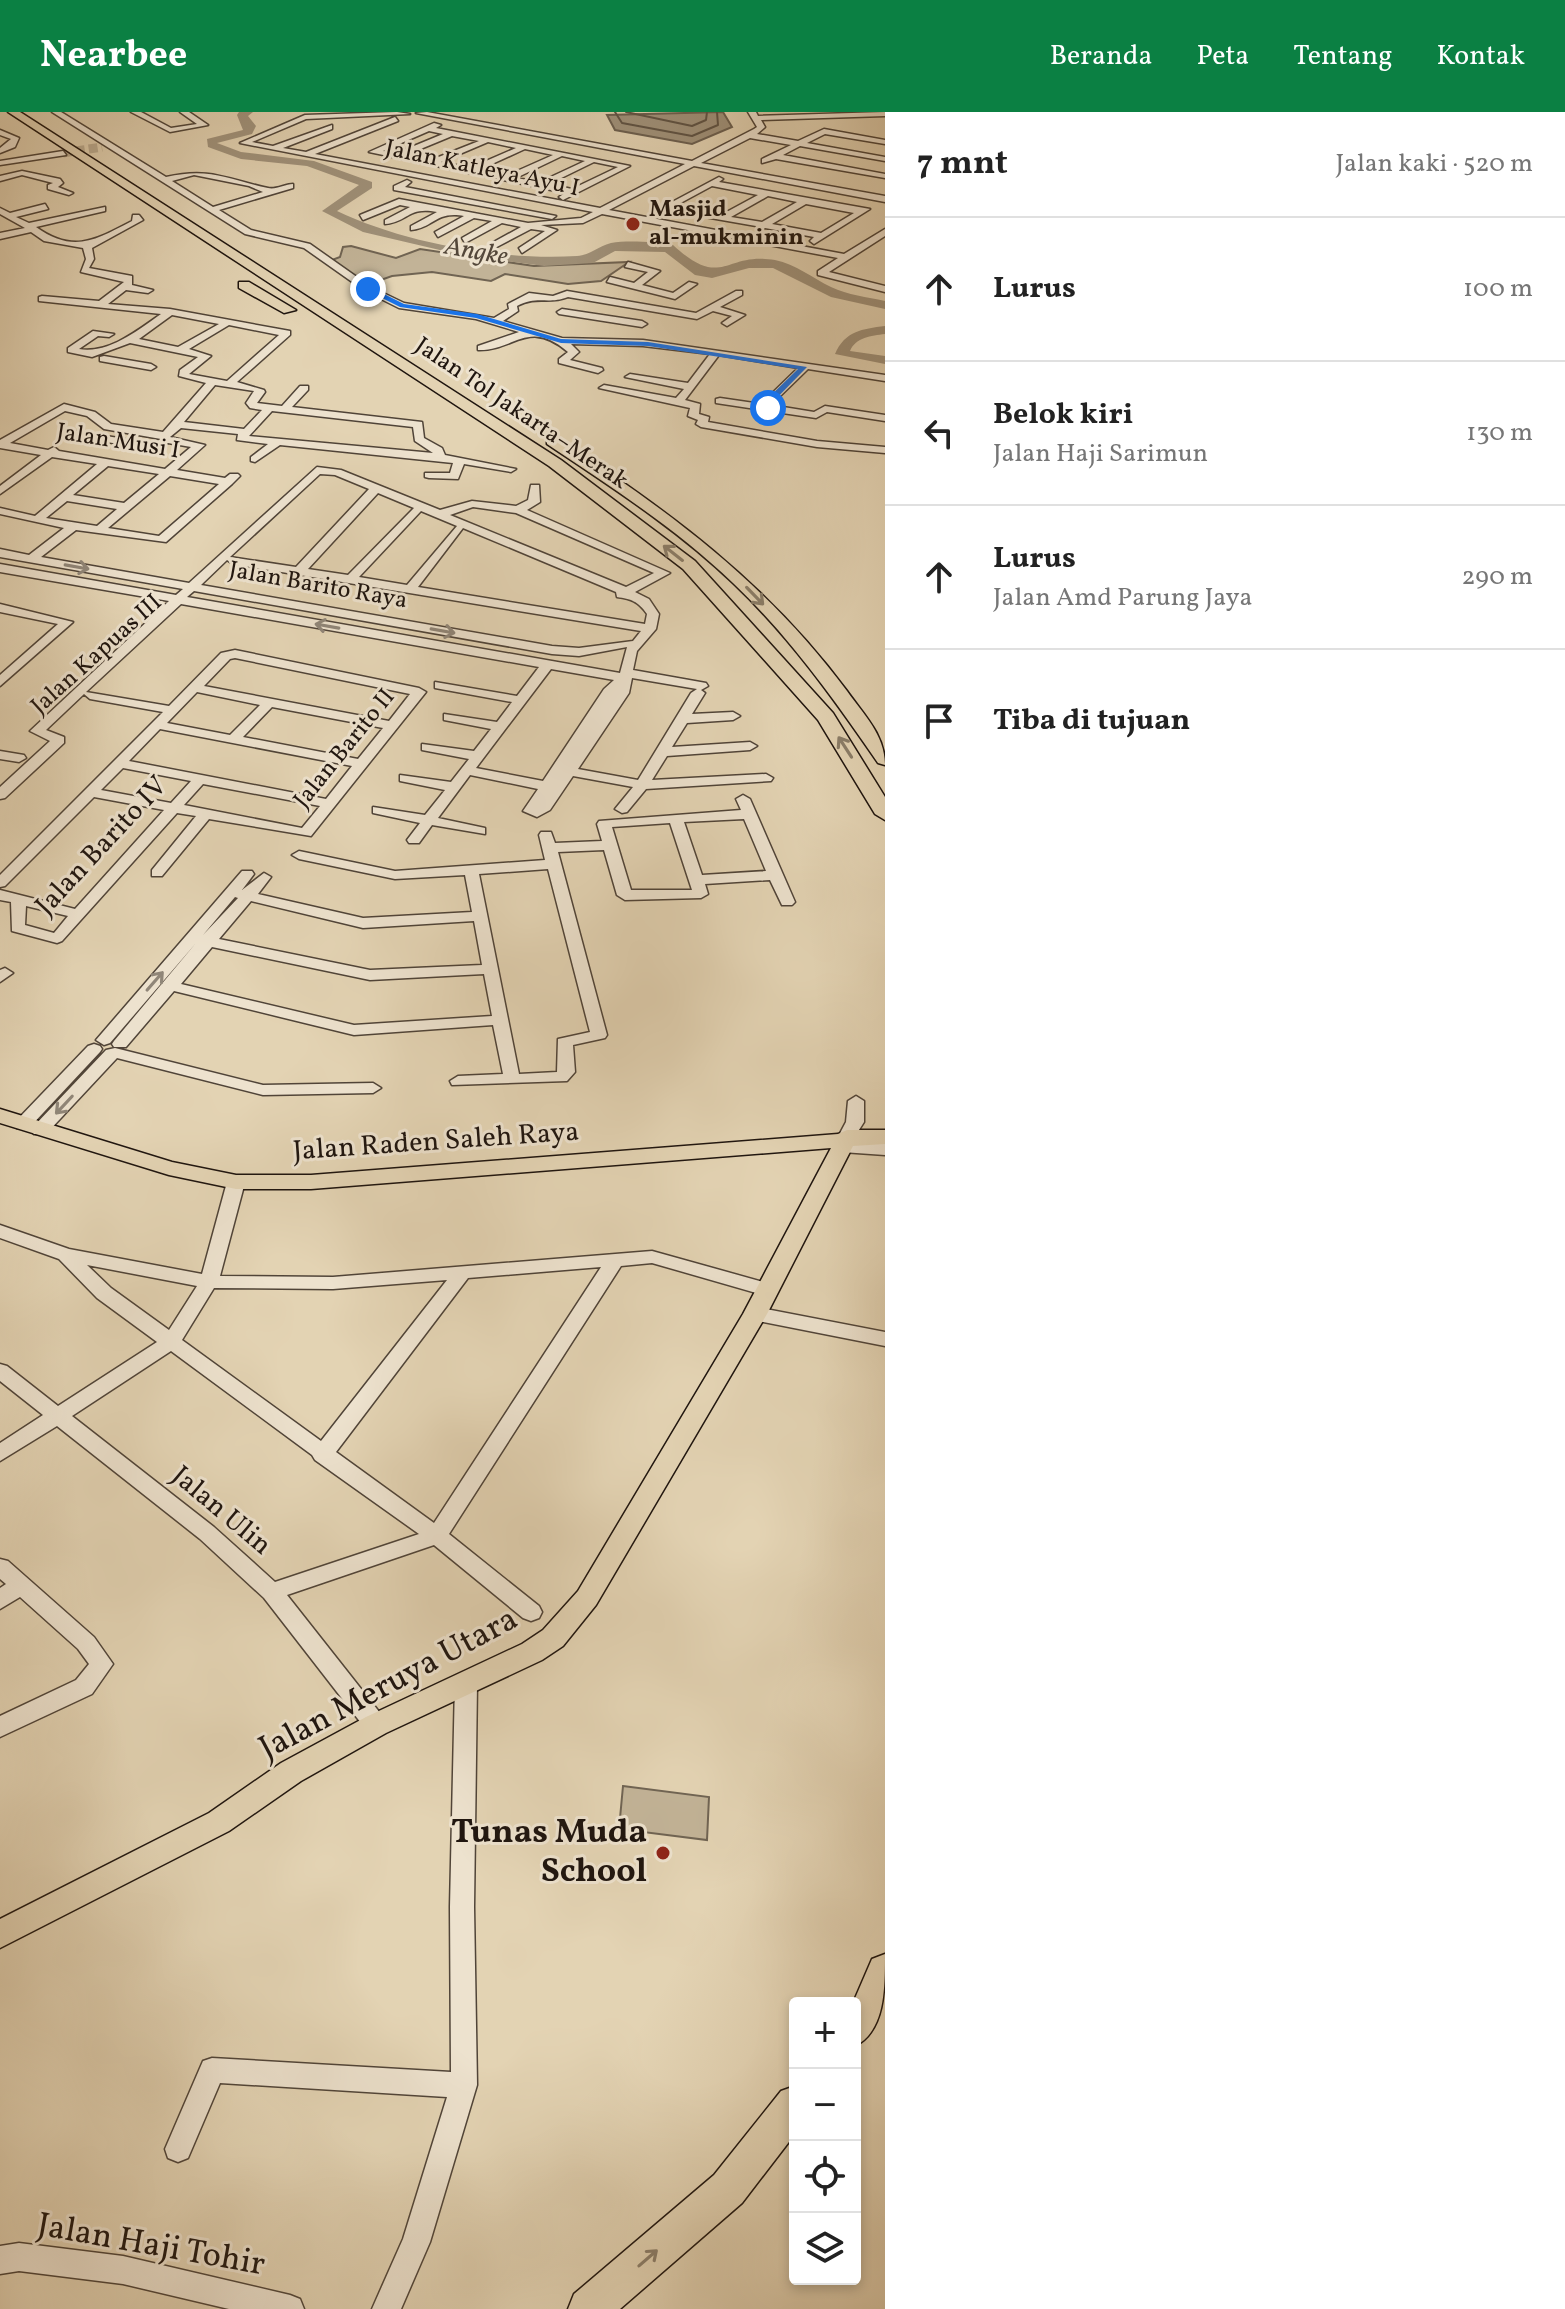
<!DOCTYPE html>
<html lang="id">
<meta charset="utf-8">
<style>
:root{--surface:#fff;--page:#f6f6f6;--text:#222;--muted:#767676;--line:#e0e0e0;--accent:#0b8043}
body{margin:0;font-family:Vollkorn,serif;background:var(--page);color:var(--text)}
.controls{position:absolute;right:24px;bottom:24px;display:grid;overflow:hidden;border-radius:8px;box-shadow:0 4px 12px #0003}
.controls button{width:72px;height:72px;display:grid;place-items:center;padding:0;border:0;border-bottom:2px solid var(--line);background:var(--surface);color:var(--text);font:40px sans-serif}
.stop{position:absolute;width:24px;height:24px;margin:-18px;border:6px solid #1a73e8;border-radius:50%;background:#fff}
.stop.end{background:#1a73e8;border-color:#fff;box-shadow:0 2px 8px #0008}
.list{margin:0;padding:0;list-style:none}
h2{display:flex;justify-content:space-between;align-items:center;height:104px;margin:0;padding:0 32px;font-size:34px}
h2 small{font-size:26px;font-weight:400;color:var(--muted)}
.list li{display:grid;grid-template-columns:52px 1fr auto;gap:24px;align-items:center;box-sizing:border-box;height:144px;padding:0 32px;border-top:2px solid var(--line)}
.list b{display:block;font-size:30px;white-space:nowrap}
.list p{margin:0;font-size:26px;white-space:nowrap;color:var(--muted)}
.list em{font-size:26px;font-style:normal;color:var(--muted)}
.icon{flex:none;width:44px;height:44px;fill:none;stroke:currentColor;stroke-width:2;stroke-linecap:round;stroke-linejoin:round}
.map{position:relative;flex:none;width:885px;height:2197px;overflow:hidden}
header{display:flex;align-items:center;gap:48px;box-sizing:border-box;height:112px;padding:0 40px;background:var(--accent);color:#fff}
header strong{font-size:38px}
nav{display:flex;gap:44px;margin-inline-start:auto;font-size:28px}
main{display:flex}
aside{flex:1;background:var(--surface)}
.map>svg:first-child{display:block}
</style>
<header>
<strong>Nearbee</strong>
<nav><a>Beranda</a><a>Peta</a><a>Tentang</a><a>Kontak</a></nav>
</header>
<main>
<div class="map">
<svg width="885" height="2197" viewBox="0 0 885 2197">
<rect width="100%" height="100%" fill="#e3d3b3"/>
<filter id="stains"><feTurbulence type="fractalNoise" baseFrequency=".0025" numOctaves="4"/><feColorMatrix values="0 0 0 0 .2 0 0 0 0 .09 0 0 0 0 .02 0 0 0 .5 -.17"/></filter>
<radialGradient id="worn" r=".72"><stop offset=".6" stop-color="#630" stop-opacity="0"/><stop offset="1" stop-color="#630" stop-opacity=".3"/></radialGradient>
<!-- green -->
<path fill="#c2b397" stroke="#706453" stroke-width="2" d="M351 134 396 146 420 137 534 154 629 150 601 169 568 172 505 162 491 169 432 160 392 164 367 173 332 148 340 145 343 135Z
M623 1674 709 1685 707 1728 619 1717Z"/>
<!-- water -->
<path fill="#a0927b" stroke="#6c6050" stroke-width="2" d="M723 0 732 15 692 32 615 18 607 3Z"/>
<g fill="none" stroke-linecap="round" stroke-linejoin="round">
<!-- shore -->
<path stroke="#605445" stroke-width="2" d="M615 0 622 11 692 24 718 13 717 0
M626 0 692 14 706 8 707 0"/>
<!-- river -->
<path fill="#a0927b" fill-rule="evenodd" d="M239 0H253L248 4 256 14 252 22 217 31 241 40 314 49 372 70V76L337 99C404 131 503 149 577 144 591 143 598 134 611 131 628 128 655 130 673 133 723 179 724 139 775 148 796 152 812 166 831 175 848 183 867 185 885 189V197L831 185 773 156H749L712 166 695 163 665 140 615 139 593 151 544 154 461 143 363 120 322 99 359 73 307 54 241 47 208 35 207 27 243 18 237 3Z
M885 214V222C871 224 856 225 850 239L885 244V252L835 242C845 219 862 217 885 214Z"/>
<!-- minor-tunnel -->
<path stroke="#bcad92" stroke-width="9" stroke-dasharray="9 4" stroke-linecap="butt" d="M63 41 102 35"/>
<!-- minor casing -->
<g stroke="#504438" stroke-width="3">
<path id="minor" d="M52 0H61L166 65C210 55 226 67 268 76 276 78 285 72 293 72V76L219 98 251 118 310 132 371 175 404 191 494 206 509 197 508 192 529 181 553 184 567 179 696 201 736 179H742V183L720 195 745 203 727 214 722 211 732 204 713 199 697 207 568 185C547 193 538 183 517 194L518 199 503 209 562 226 643 228 885 263V269L808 257 771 293 814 300 825 294 885 303V309L827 300 816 306 716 291V287L720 286 761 292 798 256 719 243 685 288 700 292 699 302 709 305 708 310 817 329 885 335V341L817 335 701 315 696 312 698 308 688 304 690 296 599 276 604 273 676 286 684 277 625 265 630 262 688 271 710 242 643 234 571 232 579 240 570 248 602 256 603 258 598 261 559 251V247L568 240C528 206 515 239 478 238V234L519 220 476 207 399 196 365 179 304 136 245 122ZM194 63 249 74 263 80 213 95 172 69Z
M131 0H141L171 16 197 12 180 0H189L208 13 170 20Z
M397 0 410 2 306 7 252 30 273 34 332 13V17L283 36 306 40 395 5 398 9 315 42 600 96 685 52 416 1 427 0 692 49 754 17 757 15 748 0H756L758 4 885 0V4L761 8 765 15 757 22 798 29 824 17 885 28V32L825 22 807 31 885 45V49L800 34 783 43 885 62V66L776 47 762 51V47L791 33 750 26 701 51 885 84V90L694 54 609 98 844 142 885 117V124L829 160 885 174V180L818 163V159L838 146 602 102 583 111 541 113 557 118 522 141 519 136 545 119 531 117 493 137 490 132 521 115 502 111 465 131 462 126 492 109 474 106 438 125 435 120 464 104C435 99 434 116 411 118V114L437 100C408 94 408 110 385 112V108L410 95 400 93 363 108 360 103 399 87 528 111 581 106 593 100 240 31 305 3Z
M434 11 441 13 436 16 630 54 563 88 559 85 565 81 369 40ZM429 19 443 22 397 41 383 39ZM452 24 479 29 431 48 406 43ZM488 30 516 36 470 56 441 50ZM525 37 553 43 506 64 479 58ZM562 44 585 49 540 70 516 66ZM594 50 618 55 572 77 549 72Z
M0 18 19 26 15 35 0 41V36L11 27 0 23Z
M63 39 66 43 0 53V49Z
M22 59 60 67 63 71 58 75 73 81 69 83 48 77V73L53 71 22 63 0 69V64Z
M719 65 723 67 719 70 870 97 814 132 810 129 814 125 765 116 759 119 756 114 659 97ZM712 74 758 83 721 103 675 94ZM768 84 797 90 762 110 731 105ZM806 92 854 101 821 121 772 112Z
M407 68 411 70 405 75 556 104 552 107 394 78V74Z
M45 92 48 97 16 105 29 111 105 95V99L36 115C74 142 95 128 132 109L133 103H139L143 108 92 136 94 147 89 156 132 164V173L153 178 148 181 126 178 108 192 170 197 290 219V223L237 270 264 278 265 280 257 291 282 294 300 274H308V278L292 295 422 310 424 326 442 336 445 343 516 357 511 360 464 352 458 367 429 366 425 365V361H450L453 351 280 333 255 350 251 349V345L268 332 237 328 238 322 181 316 170 325 205 333 177 358 225 366 230 362H238L240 364 232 372 166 430 76 418 41 445 189 471 317 355 341 358 440 398 472 389 516 394 528 388 531 373H539L540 390 527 398 670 461 635 480 649 487 659 502 656 517 637 539 633 558 706 571 708 574 701 578 705 581 692 602 733 600 740 604 733 608 687 611 672 635 750 630 757 634 750 638 667 644 652 668 766 662 773 666 771 669 646 677 627 700 622 701 615 697 633 675 573 664 550 698 537 705 523 699 538 677 470 663 438 706 485 716V722L432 713 419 731H409L407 728 420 711 373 701V695L425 703 445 678 400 669V663L451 670 469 647 422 638V632L474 639 491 617 444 608V602L497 610 512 590 435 576V570L517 584 539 555 181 492 86 580 169 594 221 541 235 538 419 576 426 580 311 724 209 707 162 764H152V758L196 704 177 701 62 829 57 831 12 819 11 790 0 788V778L75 797 164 698 94 685 5 774 0 775V763L163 600 90 587 84 582 46 618 64 625V631L5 686 0 687V675L50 629 30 619 169 489 0 460V452L176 483 183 477 0 445V437L29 443 64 416 0 402V396L35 404 97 352 52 345 0 382V374L41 343 0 336V328L64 292 95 300 111 312 163 320 206 271 179 264 180 258 198 245 130 231 92 245 68 240V236L93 219 114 222 109 225 98 224 79 237C109 242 138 218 161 202L39 189V185L42 184 99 189 124 170 81 160 86 147 83 136 44 129 31 120 0 127V121L25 116 0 102V96L10 101ZM172 203 219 212 178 235 139 227ZM229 213 279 223 227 269 189 262 211 244 189 237ZM215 273 254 279 246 291 250 296 262 298 244 317 184 310ZM65 299 87 304 104 317 161 327 149 333V337L168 331 191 335 165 357 59 339 54 335 48 338 10 331ZM272 299 413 315 415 329 433 341 249 324ZM108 354 159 362 124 391 73 383ZM320 362 335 363 369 377 296 455 230 445ZM170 364 219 372 159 424 108 416ZM378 381 414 396 348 463 308 457ZM67 389 117 397 97 414 46 406ZM473 395 516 401 654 461 626 475 450 403ZM421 399 457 414 407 473 359 465ZM463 416 616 480 617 485C631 487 638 489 647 502L645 512 418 475ZM227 448 233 452 641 519 633 529 579 536 552 534 201 473ZM194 479 552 542 579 544 627 535 620 561 187 485ZM235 546 410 582 389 609 204 574 230 547ZM551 557 614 568 604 577 543 669 476 656ZM632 566 697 577 691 581 638 668 578 657 629 581ZM197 580 260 593 230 623 167 611ZM272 595 383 616 358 647 243 625ZM160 617 352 654 326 687 129 649ZM123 656 191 669 171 691 101 678ZM203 672 320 694 302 716 184 693ZM26 794 68 804 54 821 25 813Z
M628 150 660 159 642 173 673 181 689 170 697 172 675 187 607 170 610 165 634 171 648 160 625 155Z
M562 197 642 209 647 212 642 215 559 202 557 200Z
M104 244 151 252 156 255 151 258 100 249V245Z
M74 319 125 327 130 330 125 333 70 324V320Z
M0 492 73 510 0 574V563L58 512 0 500Z
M0 639 24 643 26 646 19 650 0 647Z
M743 683 750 687 795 790 792 793H782L770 768 705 772 708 782 701 786 625 788 617 783 604 738 558 740 607 923 605 926 573 933 575 960 567 969 452 973 450 969 458 964 503 962 493 913 354 923 174 879 126 935H114L112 932 114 929 196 831 110 931 104 933 96 928 242 759H252L254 762 242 778 264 761 271 765 258 782 363 806 472 800 465 763 395 767 299 747 292 743 299 739 395 759 545 748 539 723 541 720H551L555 731 602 729 597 712 599 709 741 698 736 687ZM744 707 766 759 702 763 684 710ZM670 711 692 778H631L612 715ZM548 757 590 920 558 927 557 960 519 962 479 762ZM235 785 238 786 203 823ZM251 789 363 816 474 809 482 853 370 858 219 827ZM212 835 370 868 484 862 492 904 354 913 181 872Z
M5 856 13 861 0 870V858Z
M94 932 100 934 102 937 100 940 29 1016H17L14 1012 17 1008 88 934Z
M115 936 263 973 373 971 381 976 373 981 263 983 117 946 46 1022H34L31 1018 34 1014 106 938Z
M856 984 864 989V1010L852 1029 885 1031V1043L842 1040 833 1034 841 1029 838 1025 846 1010 848 989Z
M236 1064 245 1070 220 1164 333 1165 652 1139 774 1173 776 1178 767 1184 652 1151 621 1154 449 1422 539 1494 542 1500 539 1506 531 1509 523 1506 434 1433 287 1483 384 1606 387 1613 384 1620 376 1623 368 1620 264 1486 200 1427 57 1314 0 1349V1331L43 1303 0 1269V1252L7 1254 58 1294 157 1230 97 1186 59 1147 0 1126V1113L69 1137 202 1162 227 1070ZM87 1153 197 1174 169 1218 111 1176ZM601 1155 434 1411 336 1340 468 1166ZM447 1168 321 1329 182 1228 214 1176 333 1177ZM171 1239 312 1343 315 1348 419 1422 275 1470 214 1415 72 1304Z
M755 1195 885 1220V1234L748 1207 746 1202Z
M0 1447 8 1449 94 1525 113 1552 92 1582 0 1625V1604L76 1568 89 1552 78 1537 20 1485 0 1497V1476L6 1472 0 1467Z
M466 1562 474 1564 477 1571 474 1795 477 1973 430 2130 401 2197H372L403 2127 447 1985 220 1971 188 2046 178 2050 168 2046 165 2037 203 1949 212 1946 451 1960 450 1795 455 1571 458 1564Z
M19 2131 123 2144 290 2183 300 2187 304 2197H229L123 2172 19 2159 0 2162V2134Z"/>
</g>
<!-- major casing -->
<g stroke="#1f150f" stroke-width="3">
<path id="major" d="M0 997 172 1050 236 1063H311L838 1022 847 1018H885V1032L853 1034 767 1202 596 1493 563 1534 542 1548 386 1621 301 1669 229 1719 0 1836V1807L209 1701 281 1651 366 1605 522 1532 543 1518 578 1479 743 1202 831 1036 311 1077H236L169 1063 0 1011Z"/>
</g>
<!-- highway casing -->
<g stroke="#1f150f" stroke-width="3">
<path id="highway" d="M8 0H20L561 348 695 449 833 601 885 685V708L875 702 818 608 683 457 549 354Z
M239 170H249L296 198 284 201 239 176Z
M547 326H557C668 398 768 472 847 579 864 603 885 623 885 653L878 651C834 587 789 524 733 471 677 417 611 375 547 332Z
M885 1842C885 1877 885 1919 855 1934L853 1891 872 1847Z
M795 1974V2022L742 2091 620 2197H568L574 2182 714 2063 781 1979Z"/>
</g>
<!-- minor -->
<use href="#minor" fill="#ede2ce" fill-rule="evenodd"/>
<!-- major -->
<use href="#major" fill="#e3d3b3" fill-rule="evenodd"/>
<!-- highway -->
<use href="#highway" fill="#e3d3b3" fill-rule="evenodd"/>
</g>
<!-- one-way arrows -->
<defs><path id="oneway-shaft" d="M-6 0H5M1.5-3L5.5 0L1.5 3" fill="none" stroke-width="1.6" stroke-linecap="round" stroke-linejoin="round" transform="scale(2)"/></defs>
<g stroke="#8b7e69">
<use href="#oneway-shaft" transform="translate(673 441) rotate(-142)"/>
<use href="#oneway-shaft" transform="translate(755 484) rotate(46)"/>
<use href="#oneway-shaft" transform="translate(845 635) rotate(-123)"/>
<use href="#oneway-shaft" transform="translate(648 2146) rotate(-41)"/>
</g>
<g stroke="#908678">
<use href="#oneway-shaft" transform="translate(77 455) rotate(10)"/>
<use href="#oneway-shaft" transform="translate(327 514) rotate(-170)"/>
<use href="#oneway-shaft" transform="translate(443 519) rotate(10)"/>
<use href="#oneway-shaft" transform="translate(155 869) rotate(-49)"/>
<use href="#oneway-shaft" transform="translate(64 993) rotate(133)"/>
</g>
<!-- route -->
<path fill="#1a73e8" d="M370 175 404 192 477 202 561 227 648 230 807 255 769 294 771 297H764L761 293 798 257 648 234 561 231 476 206 400 195 364 177Z"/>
<!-- markers -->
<g fill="#8f2418" stroke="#ede2ce" stroke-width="3">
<circle cx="633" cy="112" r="8"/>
<circle cx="663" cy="1741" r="8"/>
</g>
<g text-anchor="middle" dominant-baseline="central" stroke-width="6" stroke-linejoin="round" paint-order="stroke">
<!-- far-street labels -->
<g font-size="24" fill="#1f150f" stroke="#ede2ce">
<text transform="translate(482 57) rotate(12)">Jalan Katleya Ayu I</text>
<text transform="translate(521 302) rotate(34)">Jalan Tol Jakarta–Merak</text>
<text transform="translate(118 330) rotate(9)">Jalan Musi I</text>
<text transform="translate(318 474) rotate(10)">Jalan Barito Raya</text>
<text transform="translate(97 543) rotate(-42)">Jalan Kapuas III</text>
<text transform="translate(345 637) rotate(-51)">Jalan Barito II</text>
</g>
<!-- far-poi labels -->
<g font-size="24" font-weight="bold" fill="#1f150f" stroke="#ede2ce" text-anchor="start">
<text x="649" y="98">Masjid<tspan x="649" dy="28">al-mukminin</tspan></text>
</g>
<!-- far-water labels -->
<g font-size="26" font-style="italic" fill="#53473a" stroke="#ede2ce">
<text transform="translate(476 140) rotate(10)">Angke</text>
</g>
<!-- street labels -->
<g font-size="28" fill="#1f150f" stroke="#ede2ce">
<text transform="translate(102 734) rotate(-47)">Jalan Barito IV</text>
<text transform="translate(436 1030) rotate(-4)">Jalan Raden Saleh Raya</text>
<text transform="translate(221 1399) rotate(40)">Jalan Ulin</text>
</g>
<!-- near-street labels -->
<g font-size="34" fill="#1f150f" stroke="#ede2ce">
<text transform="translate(389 1573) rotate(-28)">Jalan Meruya Utara</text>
<text transform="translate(151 2134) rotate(10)">Jalan Haji Tohir</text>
</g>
<!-- near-poi labels -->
<g font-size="34" font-weight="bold" fill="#1f150f" stroke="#ede2ce" text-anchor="end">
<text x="647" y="1721">Tunas Muda<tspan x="647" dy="39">School</tspan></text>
</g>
</g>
<rect width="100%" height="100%" filter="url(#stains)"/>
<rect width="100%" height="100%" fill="url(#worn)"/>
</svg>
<div class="controls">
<button>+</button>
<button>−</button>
<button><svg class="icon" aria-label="locate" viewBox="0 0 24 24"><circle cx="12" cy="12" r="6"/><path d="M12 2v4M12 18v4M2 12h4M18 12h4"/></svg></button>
<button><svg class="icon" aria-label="layers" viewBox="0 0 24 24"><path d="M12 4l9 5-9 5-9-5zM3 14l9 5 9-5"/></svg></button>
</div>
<div class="stop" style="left:768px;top:296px"></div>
<div class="stop end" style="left:368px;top:177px"></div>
</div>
<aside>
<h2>7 mnt<small>Jalan kaki · 520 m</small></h2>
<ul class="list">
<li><svg class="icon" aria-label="ahead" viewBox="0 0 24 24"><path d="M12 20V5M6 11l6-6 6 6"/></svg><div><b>Lurus</b></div><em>100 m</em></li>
<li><svg class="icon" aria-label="left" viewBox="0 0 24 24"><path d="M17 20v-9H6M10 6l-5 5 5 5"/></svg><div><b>Belok kiri</b><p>Jalan Haji Sarimun</p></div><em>130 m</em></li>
<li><svg class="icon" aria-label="ahead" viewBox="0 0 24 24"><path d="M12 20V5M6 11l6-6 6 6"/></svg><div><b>Lurus</b><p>Jalan Amd Parung Jaya</p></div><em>290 m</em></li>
<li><svg class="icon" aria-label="arrive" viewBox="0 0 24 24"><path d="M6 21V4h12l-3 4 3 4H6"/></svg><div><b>Tiba di tujuan</b></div></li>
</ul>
</aside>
</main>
